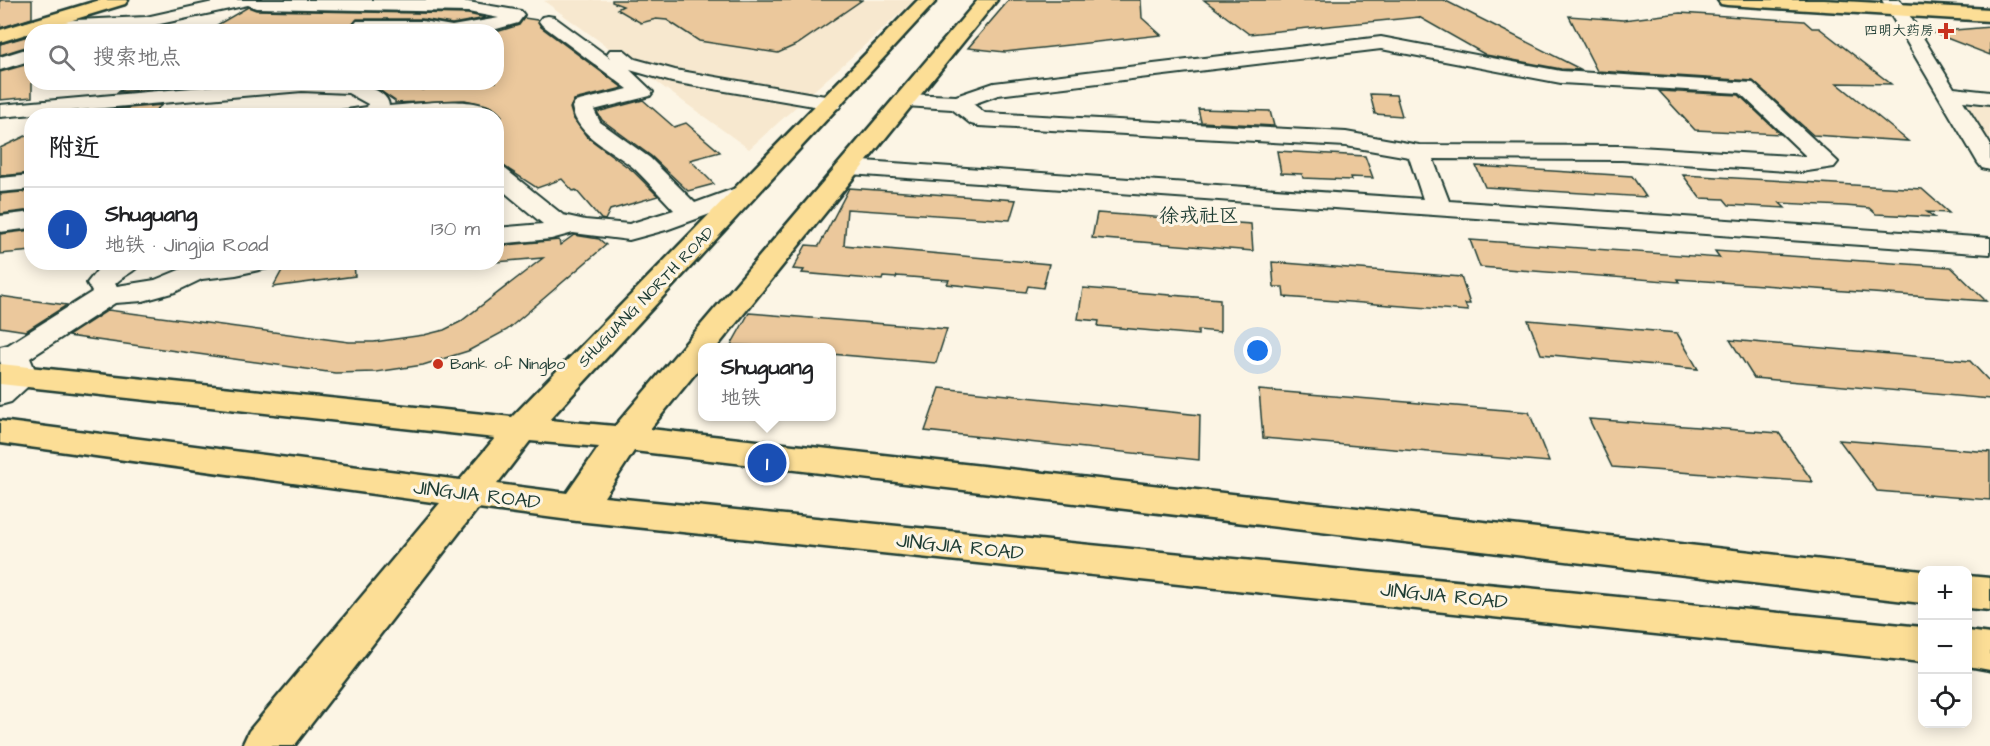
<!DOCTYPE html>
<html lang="zh">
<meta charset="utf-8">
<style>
:root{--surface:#fff;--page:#f2f2f2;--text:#202124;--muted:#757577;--line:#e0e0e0;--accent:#b45309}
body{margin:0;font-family:"Architects Daughter","LXGW WenKai TC",sans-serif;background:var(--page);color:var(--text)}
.controls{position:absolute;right:18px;bottom:18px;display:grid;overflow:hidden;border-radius:12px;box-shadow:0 3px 15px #0003}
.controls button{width:54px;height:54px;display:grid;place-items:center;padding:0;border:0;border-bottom:2px solid var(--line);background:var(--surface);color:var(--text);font:30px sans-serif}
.you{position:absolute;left:1258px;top:351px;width:21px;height:21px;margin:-15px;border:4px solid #fff;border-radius:50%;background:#1a73e8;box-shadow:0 0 0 9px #1a73e833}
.badge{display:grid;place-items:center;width:39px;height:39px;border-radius:50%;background:var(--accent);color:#fff;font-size:20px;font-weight:700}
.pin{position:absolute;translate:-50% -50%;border:3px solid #fff;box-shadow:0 2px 6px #0006}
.popup{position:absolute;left:698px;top:343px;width:138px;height:78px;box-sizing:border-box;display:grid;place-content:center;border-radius:12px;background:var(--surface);filter:drop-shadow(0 2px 4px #0005);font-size:20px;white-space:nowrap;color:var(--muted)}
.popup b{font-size:22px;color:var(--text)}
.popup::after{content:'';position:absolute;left:50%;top:100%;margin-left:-12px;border:12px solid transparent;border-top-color:var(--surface)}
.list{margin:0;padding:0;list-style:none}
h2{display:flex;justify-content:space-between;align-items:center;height:78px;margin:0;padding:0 24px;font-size:26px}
h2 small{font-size:20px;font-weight:400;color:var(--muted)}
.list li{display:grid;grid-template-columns:39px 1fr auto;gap:18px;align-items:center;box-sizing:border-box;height:84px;padding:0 24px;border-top:2px solid var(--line)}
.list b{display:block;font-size:22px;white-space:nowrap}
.list p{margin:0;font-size:20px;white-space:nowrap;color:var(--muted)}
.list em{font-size:20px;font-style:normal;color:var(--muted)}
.icon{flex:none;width:33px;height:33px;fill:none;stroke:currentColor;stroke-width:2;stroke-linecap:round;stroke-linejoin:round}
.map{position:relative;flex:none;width:1990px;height:746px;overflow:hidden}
.search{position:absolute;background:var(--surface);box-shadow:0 3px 15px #0003;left:24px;top:24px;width:480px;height:66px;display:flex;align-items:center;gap:15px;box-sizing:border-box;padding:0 21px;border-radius:24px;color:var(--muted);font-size:22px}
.panel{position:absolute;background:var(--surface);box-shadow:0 3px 15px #0003;left:24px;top:108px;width:480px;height:162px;border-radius:24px}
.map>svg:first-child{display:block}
</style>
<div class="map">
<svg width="1990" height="746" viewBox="0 0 1990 746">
<rect width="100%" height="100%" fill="#fcf5e5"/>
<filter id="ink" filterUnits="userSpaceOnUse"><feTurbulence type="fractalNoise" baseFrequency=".0167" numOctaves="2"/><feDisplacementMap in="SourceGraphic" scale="12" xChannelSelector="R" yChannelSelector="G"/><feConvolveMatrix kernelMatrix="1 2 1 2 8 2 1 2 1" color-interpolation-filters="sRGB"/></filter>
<g filter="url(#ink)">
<!-- built -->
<path fill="#f7e8cf" d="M551 0H915L749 149 544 1Z
M1961 95 1990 99V144Z"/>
<!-- building -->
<path fill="#ebc89c" stroke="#1f3d34" stroke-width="1.5" d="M0 0H32V18L0 28Z
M612 0H862L798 44 778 53 699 41 667 20 656 19 641 23 617 9 623 6 612 2Z
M1009 0H1141L1142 18 1161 35 1005 52 968 48Z
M1204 0H1444L1582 70 1561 69 1486 55 1419 17 1249 34Z
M248 7 256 10 468 14 486 18 452 24 422 19H357L352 25 358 32H205Z
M1680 13 1804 21 1812 28H1819L1891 84 1837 83 1908 141 1813 135 1753 81 1597 71 1569 16 1623 20Z
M524 18 537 20 541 27 623 88 574 100 570 108 573 118 587 137 633 171 658 196 610 210 605 220 601 219 576 190 573 191 562 179 537 188 496 161V123L502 116 492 107 465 100 395 103V101L373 86 358 82H406L422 90 455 82H496V32L519 25Z
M1990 27V55L1931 32Z
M32 35V45L0 55V44Z
M32 63V97L0 100V72Z
M138 82H192L187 86 117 92Z
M1659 91 1739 95 1780 134 1695 130Z
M1370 94 1396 95 1402 116 1375 114Z
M643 100 674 127 686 123 720 152 690 160 714 184 688 191 651 156 602 120 597 112Z
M162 105 148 116H69L74 113Z
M1198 109 1270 111 1274 126 1201 122Z
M32 133V173L0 176V148Z
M1277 151 1365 156 1373 178 1350 177 1351 180 1303 178 1302 174 1281 173Z
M1476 166 1632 176 1646 197 1485 187Z
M1683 175 1922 189 1949 213 1927 212 1934 217 1876 214 1869 208 1845 206 1780 203 1785 208 1729 205 1724 199 1700 198Z
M849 188 1016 200 1010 220 847 209 844 245 1049 264 1043 288 1028 286 1026 292 947 284 949 280 897 276 896 278 883 277 882 280 802 273 804 270 793 269 806 245 819 246Z
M32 191V210L0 214V194Z
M1097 213 1251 224 1253 251 1092 238Z
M32 230V251L0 254V234Z
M574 235 599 239 606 245 507 330 468 351 423 365 376 372 335 373 68 336 108 310 349 342H374L424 335 444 330 460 322 543 258 496 262V246L559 240 560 245Z
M1470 240 1720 258 1715 251 1951 267 1986 301 1692 280 1677 279 1679 282 1480 267Z
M302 262H354L355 276 273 287 285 265Z
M1272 262 1461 277 1470 304H1465L1468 311 1284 297 1283 287H1274Z
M1083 288 1220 299V332L1198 330V335L1098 326 1099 321 1078 319Z
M0 296 21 299 67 305 26 331 0 327Z
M749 313 947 329 936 363 831 354V348L731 345Z
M1528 320 1677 333 1698 369 1541 354Z
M1730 340 1970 361 1990 382V399L1754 378Z
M940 388 1200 415 1199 460 925 431Z
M1259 390 1529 412 1549 462 1263 438Z
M1589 419 1779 433 1813 482 1612 467Z
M1839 440 1990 452V500L1877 491Z"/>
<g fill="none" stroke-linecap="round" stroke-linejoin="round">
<!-- minor casing -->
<g stroke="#1f3d34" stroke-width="4">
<path id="minor" d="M222 0H432L468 2 515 10 521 11 524 15 518 23 486 32 363 30 357 29 354 25 357 21H422L452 26 499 18 468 12 256 8 248 5 146 27 32 32 28 34 21 32 19 28 21 24 28 22 146 17Z
M1882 0H1900L1954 88 1990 92V104L1963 101 1990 144V170L1982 168 1978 163Z
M548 16 554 17 610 58 607 54 610 50H624L635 59 675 70 831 97 839 98 842 103 839 108 831 109 672 82 630 70 653 92 650 96 594 110 600 122 650 158 695 203 736 188 745 186 754 188 757 193 754 198 666 230 629 240 573 233 551 239 496 244V228L543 224 496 185V166L504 168 563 215 585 220 629 224 674 210C661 196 648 182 635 169 614 150 577 138 572 107L575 102 628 89 542 25 539 21 542 17Z
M1381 37 1561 71 1753 83 1838 162 1834 167 1801 172 1622 160 1433 159 1449 201 1990 238V254L849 174 841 172 837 167 841 162 849 160 1423 199 1409 157 1346 146 979 126 971 124 952 109 905 106 898 104 894 100 898 96 905 94 956 96 994 83ZM1381 49 1561 83 1740 93 1807 157 1622 146 1419 145 1346 132 985 113 973 104 998 95Z
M32 47V60L0 70V57Z
M259 82C283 82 388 73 389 106 416 105 483 92 500 116L496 121V116H337L340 111 367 107 368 104 348 93 302 91 0 117V105Z
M32 175V189L0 192V178Z
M32 212V228L0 232V216Z
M109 262H142C136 272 123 275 115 284L117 286 155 280 196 263 271 262 268 268 236 275 202 279 175 292 143 301 115 303 30 358 38 377 11 402 0 405V379L5 375 0 361V347L8 345 92 292 87 283 99 268Z"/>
</g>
<!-- major casing -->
<g stroke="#1f3d34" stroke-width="5">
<path id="major" d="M100 0H128L125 4 0 42V30Z
M918 0H937L549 420 615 426 978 0H997L716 348H702V365L650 429 1922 571V603L634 451 604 497 1922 627V662L577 521 478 508 294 746H242L249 731 440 503 0 443V421L460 480 495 438 0 384V364L512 417ZM530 441 599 447 567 493 497 484Z
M1718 0H1824L1990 9V21L1727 5 1721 4Z
M1968 576 1990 578V610L1968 608Z
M1968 631 1990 634V670L1968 666Z"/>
</g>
<!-- minor -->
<use href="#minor" fill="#fcf5e5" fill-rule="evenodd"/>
<!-- major -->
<use href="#major" fill="#fcde96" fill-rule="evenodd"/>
</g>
</g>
<!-- markers -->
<g fill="#c8321e" stroke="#fcf5e5" stroke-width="2">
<path d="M1943 22h6v6h6v6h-6v6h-6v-6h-6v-6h6z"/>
<circle cx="438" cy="364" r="6"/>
</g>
<g text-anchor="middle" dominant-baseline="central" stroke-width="6" stroke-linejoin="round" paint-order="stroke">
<!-- far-poi labels -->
<g font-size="14" fill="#1f3d34" stroke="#fcf5e5" text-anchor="end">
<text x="1934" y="31">四明大药房</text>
</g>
<!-- street labels -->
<g font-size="16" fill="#1f3d34" stroke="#fcf5e5">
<text transform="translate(646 297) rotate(-46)">SHUGUANG NORTH ROAD</text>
</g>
<!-- poi labels -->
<g font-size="16" fill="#1f3d34" stroke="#fcf5e5" text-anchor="start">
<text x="450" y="364">Bank of Ningbo</text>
</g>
<!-- quarter labels -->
<g font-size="20" fill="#1f3d34" stroke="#fcf5e5">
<text x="1199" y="216">徐戎社区</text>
</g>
<!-- near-street labels -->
<g font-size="20" fill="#1f3d34" stroke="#fcf5e5">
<text transform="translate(477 495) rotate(7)">JINGJIA ROAD</text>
<text transform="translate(960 547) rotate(6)">JINGJIA ROAD</text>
<text transform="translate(1444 596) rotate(6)">JINGJIA ROAD</text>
</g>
</g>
</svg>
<div class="controls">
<button>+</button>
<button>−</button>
<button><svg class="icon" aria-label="locate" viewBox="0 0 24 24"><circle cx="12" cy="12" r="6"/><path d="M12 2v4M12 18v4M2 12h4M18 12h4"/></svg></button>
</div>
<div class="you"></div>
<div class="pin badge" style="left:767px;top:463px;background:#1a4fb4">1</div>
<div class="popup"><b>Shuguang</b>地铁</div>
<div class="search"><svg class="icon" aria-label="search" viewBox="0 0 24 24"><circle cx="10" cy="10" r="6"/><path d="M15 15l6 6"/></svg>搜索地点</div>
<section class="panel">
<h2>附近<small></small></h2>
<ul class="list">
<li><span class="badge" style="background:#1a4fb4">1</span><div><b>Shuguang</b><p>地铁 · Jingjia Road</p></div><em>130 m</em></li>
</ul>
</section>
</div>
